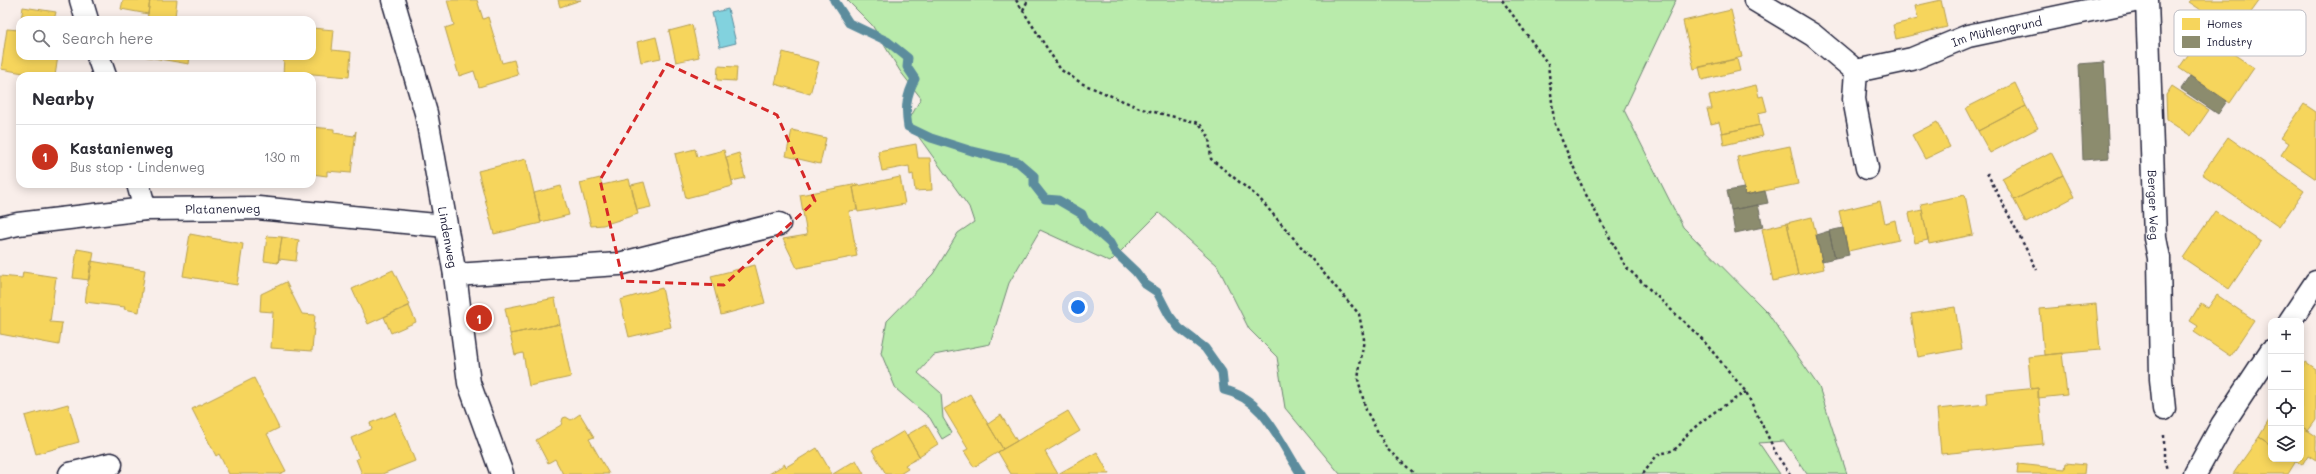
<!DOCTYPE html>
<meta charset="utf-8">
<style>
:root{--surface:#fff;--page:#f2f2f3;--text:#2b2b33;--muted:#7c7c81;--line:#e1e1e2;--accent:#c8321e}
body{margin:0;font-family:Mali,sans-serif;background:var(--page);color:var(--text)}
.controls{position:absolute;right:12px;bottom:12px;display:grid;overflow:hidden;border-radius:8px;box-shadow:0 2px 10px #0003}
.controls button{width:36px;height:36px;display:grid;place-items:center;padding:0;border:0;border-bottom:1px solid var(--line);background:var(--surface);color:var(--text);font:20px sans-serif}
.you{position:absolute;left:1078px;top:307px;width:14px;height:14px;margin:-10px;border:3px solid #fff;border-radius:50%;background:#1a73e8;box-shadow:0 0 0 6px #1a73e833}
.badge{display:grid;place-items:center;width:26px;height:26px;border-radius:50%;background:var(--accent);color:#fff;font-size:13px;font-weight:700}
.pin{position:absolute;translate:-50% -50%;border:2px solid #fff;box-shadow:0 1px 4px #0006}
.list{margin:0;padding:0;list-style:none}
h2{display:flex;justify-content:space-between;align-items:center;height:52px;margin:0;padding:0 16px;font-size:17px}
h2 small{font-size:13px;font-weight:400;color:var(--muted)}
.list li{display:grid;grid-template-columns:26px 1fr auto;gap:12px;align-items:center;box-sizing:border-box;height:64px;padding:0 16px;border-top:1px solid var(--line)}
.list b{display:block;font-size:15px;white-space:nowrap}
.list p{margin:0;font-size:13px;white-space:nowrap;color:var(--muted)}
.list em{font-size:13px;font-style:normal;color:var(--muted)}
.icon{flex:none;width:22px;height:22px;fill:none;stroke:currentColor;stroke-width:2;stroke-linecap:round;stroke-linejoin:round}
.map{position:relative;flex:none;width:2316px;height:474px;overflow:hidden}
.search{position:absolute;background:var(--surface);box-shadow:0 2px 10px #0003;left:16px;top:16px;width:300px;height:44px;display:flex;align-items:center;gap:10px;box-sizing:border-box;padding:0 14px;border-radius:12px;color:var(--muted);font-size:15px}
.panel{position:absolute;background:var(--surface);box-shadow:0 2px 10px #0003;left:16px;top:72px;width:300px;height:116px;border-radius:12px}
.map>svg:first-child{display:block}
</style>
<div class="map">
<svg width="2316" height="474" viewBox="0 0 2316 474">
<rect width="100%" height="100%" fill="#f9eeea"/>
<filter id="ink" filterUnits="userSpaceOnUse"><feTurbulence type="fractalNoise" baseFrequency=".025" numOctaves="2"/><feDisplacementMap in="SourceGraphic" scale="8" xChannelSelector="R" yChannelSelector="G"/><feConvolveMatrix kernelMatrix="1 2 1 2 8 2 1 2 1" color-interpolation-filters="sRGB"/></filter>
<g filter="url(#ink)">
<!-- green -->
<path fill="#b9ebab" stroke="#6e8673" d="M847 0H1676L1624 110 1683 227 1767 312 1819 387 1847 474H1807L1784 441 1759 443 1780 474H1340L1285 408 1277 357 1249 329 1217 265 1159 213 1110 262 1040 230 1009 283 990 344 934 355 918 373 941 393 943 418 952 433 942 439 930 418 896 389 881 353 887 321 933 274 958 233 974 222 969 207 908 122 921 98 900 71 872 25Z"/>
<!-- water -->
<path fill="#82d2de" stroke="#5c8c9d" d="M728 9 736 43 720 47 712 13Z"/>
<!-- homes -->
<path fill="#f6d55c" stroke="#b69f52" d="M123 0H150L148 14 121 9Z
M150 0H177L175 17 193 20H147Z
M447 0H477L483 19 488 17 502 63 514 60 518 75 479 87 474 71 459 76 445 28 454 25Z
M558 0H581L560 7Z
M1941 0 1947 27 1896 39 1893 25 1918 19 1915 6Z
M2191 0H2260L2236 33 2189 2Z
M23 7 56 12 54 20H21Z
M1731 10 1742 57 1694 69 1683 21Z
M692 25 699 57 676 62 669 31Z
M312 28 334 30 332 50 351 52 349 77 301 73V76H283L284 56H312Z
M7 29 20 30V56H58L55 76H40L1 69Z
M2203 33 2254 68 2230 103 2179 68Z
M656 37 661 58 641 62 637 42Z
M783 52 819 62 810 94 775 84Z
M142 56H190L189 64Z
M1737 59 1740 71 1702 80 1699 67Z
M718 66 737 67 736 81 717 80Z
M2015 83 2026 106 1978 131 1966 108Z
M1756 85 1759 97 1763 96 1767 111 1758 113 1760 125 1722 133 1719 122 1711 124 1707 109H1712L1709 96Z
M2172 86 2209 110 2191 136 2167 120 2166 95Z
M2304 104 2316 112V179L2281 155 2289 143 2281 138Z
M2026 106 2038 128 1990 153 1978 131Z
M1937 122 1950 147 1925 159 1912 135Z
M1760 125 1763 136 1724 145 1722 133Z
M312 127 334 129V133L354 136 356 131 351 173 327 171V176L312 174Z
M792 130 826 138 820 164 786 156Z
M2228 137 2304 191 2279 227 2202 174Z
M916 144 918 158H930L932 190 915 191 913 174 910 175 909 166 882 171 878 151Z
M1790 146 1798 184 1745 195 1737 157Z
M695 149 697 157 724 150 733 186 686 198 675 154Z
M2051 152 2063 175 2014 200 2002 178Z
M739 153 745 178 732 181 726 157Z
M526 159 541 223 494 234 478 171Z
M2063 175 2074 197 2026 223 2014 200Z
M900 177 905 204 858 212 853 187Z
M600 178 602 185 629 179 638 214 603 225 591 226 580 183Z
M644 182 651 207 637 210 631 185Z
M858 184V186L853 187 857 210 849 211 857 256 797 268 783 239 807 235 800 195Z
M561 186 569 215 541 222 534 193Z
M1965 195 1973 235 1929 244 1921 204Z
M1880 201 1885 223 1895 220 1899 240 1848 251 1839 211Z
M1922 210 1928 240 1915 243 1909 213Z
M2215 211 2261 242 2229 289 2183 258Z
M1812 217 1824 269 1798 275 1787 223Z
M1787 223 1798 275 1773 281 1762 229Z
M190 234 243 244 237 285 183 276Z
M267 236 282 237 278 263 264 261Z
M282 237 299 240 296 261 279 259 278 263Z
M77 249 94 252 89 280 73 278Z
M91 261 145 270 139 312 124 309 125 307 85 302Z
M755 265 765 303 721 315 711 276Z
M393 270 410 305 368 324 352 289Z
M23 272 56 277 50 322 62 323 59 345 0 334V276L22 278Z
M286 282 302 314 315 315 312 351 271 348 273 312 260 311 261 294Z
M662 288 671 327 629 337 620 300Z
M2217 295 2254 320 2230 356 2194 332 2198 326 2190 321 2201 303 2208 308Z
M555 298 560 324 510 334 505 308Z
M2096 304 2100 350 2044 355 2040 309Z
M409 306 416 322 391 333 384 317Z
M1955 307 1962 349 1918 357 1911 314Z
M560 324 571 377 529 386 523 353 515 355 510 334Z
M2062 353 2067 395 2038 398V388L2031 389 2028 357Z
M2306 362 2316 369V420L2308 431 2301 426V370Z
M254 378 279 428 267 434 286 471 279 474H229L219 454 216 456 192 409Z
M2038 388 2043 444 1941 454 1937 409 1987 404 1986 393Z
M970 394 1003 449 974 467 964 451 968 449 944 409Z
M68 404 79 442 36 454 25 416Z
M1068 411 1080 431 1045 452 1058 474H1011L998 452Z
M396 413 415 461 382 474H362L356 459 359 458 351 438 372 429 370 423Z
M580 414 594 437 589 439 609 474H563L555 459 548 463 536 440 561 425 563 418 566 417 571 420Z
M1001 415 1017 441 1003 449 988 424Z
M2271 417V445L2259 437Z
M926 424 938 444 919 456 907 435Z
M2301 426 2316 436V460L2308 455 2302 465 2293 459H2301Z
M904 431 920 457 905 465 908 469 900 474H886L872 450Z
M2259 437 2271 445V459H2293L2296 461 2288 474H2233Z
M817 448 832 474H769L785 464 786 467Z
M1097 452 1109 474H1058L1065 470Z
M856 460 864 474H833Z
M2066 463 2085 465 2084 474H2017L2018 464 2065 469Z"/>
<!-- industry -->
<path fill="#8c8c6e" stroke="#6c6c5f" d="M2104 62 2109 158 2083 160 2079 64Z
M2190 76 2227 101 2218 114 2181 89Z
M1744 188 1745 195 1765 191 1768 203 1731 210 1727 191Z
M1758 205 1763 227 1735 233 1731 210Z
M1843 228 1849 255 1835 258 1829 231Z
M1829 231 1835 258 1822 261 1816 235Z"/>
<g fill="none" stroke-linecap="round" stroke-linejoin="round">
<!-- stream -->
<path stroke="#5c8c9d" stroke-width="9" d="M834 0 849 23 887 41 908 58 907 67 915 79C906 96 905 108 908 127L931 138 972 151 1018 162 1034 176V185L1045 199 1058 200 1082 214 1085 221 1110 243 1115 252 1136 272 1145 284 1157 292 1169 315 1179 328 1205 348 1222 372 1224 390C1264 398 1280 443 1301 474"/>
<!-- street casing -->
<g stroke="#22223b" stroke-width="25">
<g id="street">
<path d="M81 0 87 20"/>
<path id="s1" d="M393 0 426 113 455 275 469 383 502 474"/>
<path d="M1755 0 1813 35 1856 71"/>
<path id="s2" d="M2147 0 2155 238 2159 258 2161 379 2164 409"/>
<path d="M98 56 105 76"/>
<path id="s3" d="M1867 168 1854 99 1856 71 1912 59 1968 36 2139 0"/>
<path d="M138 184 145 209"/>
<path id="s4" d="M0 228 18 224 145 209 258 208 446 226"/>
<path d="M455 275 619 264 779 224"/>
<path d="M70 474 111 464"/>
</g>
</g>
<!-- secondary casing -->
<g stroke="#22223b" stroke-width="25">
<path id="secondary" d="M2290 321 2316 282
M2195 474 2222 425 2271 351"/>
</g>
<!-- path -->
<path stroke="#22223b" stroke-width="2.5" stroke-dasharray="3 3" stroke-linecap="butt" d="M1016 0 1061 70 1083 84 1142 109 1199 123 1209 137 1211 159 1259 198 1359 314 1364 339 1358 379 1366 410 1387 449 1415 474
M1502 0 1548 64 1554 122 1584 191 1626 267 1702 339 1746 392 1778 457 1790 474
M1023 10 1028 0
M1987 173 2037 270
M2164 435V458L2167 470
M1643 474 1658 454C1685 450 1678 441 1694 428 1710 414 1728 403 1746 392"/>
<!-- street -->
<use href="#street" stroke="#fff" stroke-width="22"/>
<!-- secondary -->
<use href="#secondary" stroke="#fff" stroke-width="22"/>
</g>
</g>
<!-- marked area -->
<path fill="none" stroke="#d62828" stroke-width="3" stroke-dasharray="8 5" stroke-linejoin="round" d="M667 64 777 115 815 201 724 285 623 281 600 180Z"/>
<g text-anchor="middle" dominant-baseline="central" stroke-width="4" stroke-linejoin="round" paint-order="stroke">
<!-- street labels -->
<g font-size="12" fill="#22223b" stroke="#fff">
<text stroke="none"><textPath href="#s3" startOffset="245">Im Mühlengrund</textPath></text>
<text stroke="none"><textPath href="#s2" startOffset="205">Berger Weg</textPath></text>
<text stroke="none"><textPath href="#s4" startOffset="224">Platanenweg</textPath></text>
<text stroke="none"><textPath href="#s1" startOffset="244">Lindenweg</textPath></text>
</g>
</g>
<!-- legend -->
<rect x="2174" y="10" width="132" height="46" rx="6" fill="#fff" stroke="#bdbdc4" stroke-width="1"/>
<rect x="2182" y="18" width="18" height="12" fill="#f6d55c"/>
<rect x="2182" y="36" width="18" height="12" fill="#8c8c6e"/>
<g font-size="11" fill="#22223b">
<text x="2207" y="28">Homes</text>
<text x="2207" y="46">Industry</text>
</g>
</svg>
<div class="controls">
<button>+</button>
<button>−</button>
<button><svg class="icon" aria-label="locate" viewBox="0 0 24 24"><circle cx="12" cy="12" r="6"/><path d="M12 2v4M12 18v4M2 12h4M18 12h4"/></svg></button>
<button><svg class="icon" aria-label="layers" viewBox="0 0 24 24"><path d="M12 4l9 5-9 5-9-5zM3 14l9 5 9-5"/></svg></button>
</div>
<div class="you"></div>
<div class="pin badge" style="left:479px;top:318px">1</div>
<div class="search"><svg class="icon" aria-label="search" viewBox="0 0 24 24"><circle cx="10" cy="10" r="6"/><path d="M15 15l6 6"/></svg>Search here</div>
<section class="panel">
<h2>Nearby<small></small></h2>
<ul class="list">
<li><span class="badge">1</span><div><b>Kastanienweg</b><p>Bus stop · Lindenweg</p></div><em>130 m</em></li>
</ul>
</section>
</div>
